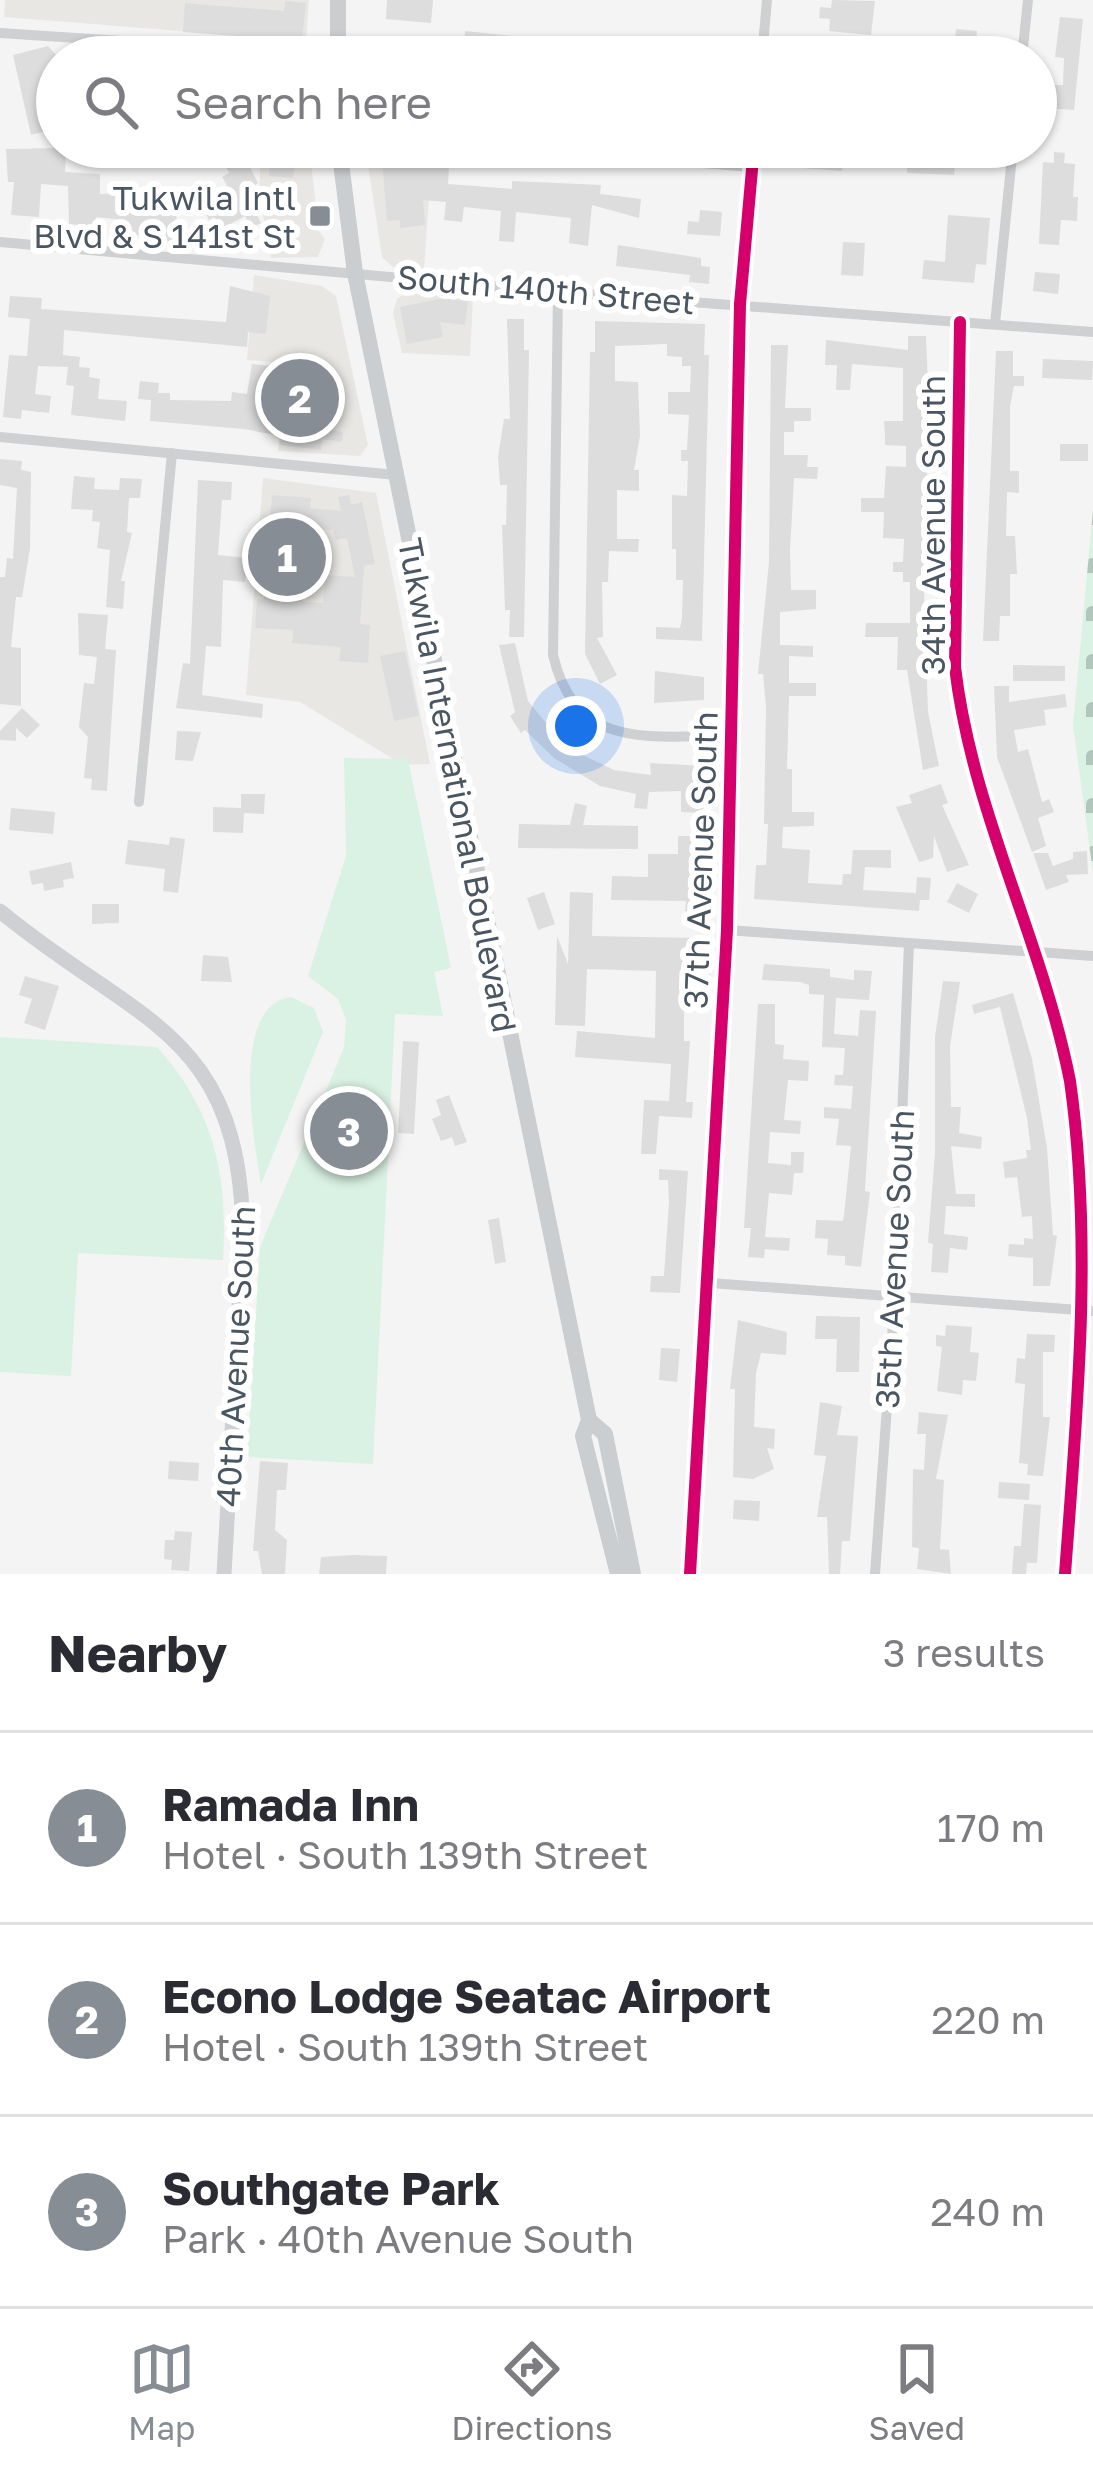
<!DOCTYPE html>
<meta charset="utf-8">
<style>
:root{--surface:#fff;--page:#f7f7f7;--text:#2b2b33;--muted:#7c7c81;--line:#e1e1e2;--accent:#868d94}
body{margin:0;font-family:"Golos Text",sans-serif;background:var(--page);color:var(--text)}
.you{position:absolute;left:576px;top:726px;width:42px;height:42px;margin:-30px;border:9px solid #fff;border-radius:50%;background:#1a73e8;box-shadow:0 0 0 18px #1a73e833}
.badge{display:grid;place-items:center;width:78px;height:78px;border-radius:50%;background:var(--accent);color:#fff;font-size:39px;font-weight:700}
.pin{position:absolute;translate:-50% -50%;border:6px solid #fff;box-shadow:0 3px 12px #0006}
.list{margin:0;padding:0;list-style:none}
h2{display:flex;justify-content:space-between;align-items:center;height:156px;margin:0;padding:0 48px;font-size:51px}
h2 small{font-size:39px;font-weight:400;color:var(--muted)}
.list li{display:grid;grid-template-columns:78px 1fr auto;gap:36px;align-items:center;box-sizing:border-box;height:192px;padding:0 48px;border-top:3px solid var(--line)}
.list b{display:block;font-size:45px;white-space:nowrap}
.list p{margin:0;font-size:39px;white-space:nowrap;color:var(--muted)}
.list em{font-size:39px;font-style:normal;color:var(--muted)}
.icon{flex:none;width:66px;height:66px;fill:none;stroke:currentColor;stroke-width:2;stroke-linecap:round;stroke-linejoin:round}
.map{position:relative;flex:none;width:1093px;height:1574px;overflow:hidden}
.search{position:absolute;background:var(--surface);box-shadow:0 3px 9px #0004;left:36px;right:36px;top:36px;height:132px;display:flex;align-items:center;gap:30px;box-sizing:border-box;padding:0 42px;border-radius:66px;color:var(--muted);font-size:45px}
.sheet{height:732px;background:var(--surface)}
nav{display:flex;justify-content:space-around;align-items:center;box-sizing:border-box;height:168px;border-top:3px solid var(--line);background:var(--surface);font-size:33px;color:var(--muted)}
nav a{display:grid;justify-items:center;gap:6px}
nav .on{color:var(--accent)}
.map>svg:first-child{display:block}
</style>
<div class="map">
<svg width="1093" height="1574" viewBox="0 0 1093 1574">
<defs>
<pattern id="cemetery-stones" width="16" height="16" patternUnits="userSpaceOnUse" patternTransform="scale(3)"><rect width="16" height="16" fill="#d9f2e3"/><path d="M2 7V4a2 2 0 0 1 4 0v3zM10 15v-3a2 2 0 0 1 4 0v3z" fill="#b2c7bb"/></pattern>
</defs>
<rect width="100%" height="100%" fill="#f4f4f4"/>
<!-- commercial -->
<path fill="#e8e7e3" d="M5 0H309L306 41 4 17Z
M261 147H315L311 163 319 231 325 239 318 257 271 258 259 193Z
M380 149 432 155 424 269 393 267 382 257 368 165 374 150Z
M254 275 322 286 336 296 368 445 360 456 278 451 284 363 247 360Z
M408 291 473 297 470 356 402 353 393 313 397 299Z
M263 478 376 493 430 764 403 765 300 702 246 695Z"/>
<!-- cemetery -->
<path fill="url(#cemetery-stones)" d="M1093 510V873L1073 725Z"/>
<!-- park -->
<path fill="#d9f2e3" d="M344 758 408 759 451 968 434 972 443 1016 395 1014 373 1464 247 1457 260 1247 344 1048 346 1020 338 999 308 976 346 856Z
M291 997 314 1008 323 1032 261 1184C254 1141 229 1005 291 997Z
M0 1037 157 1047C215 1111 228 1176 223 1260L78 1253 71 1376 0 1372Z"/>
<!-- building -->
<path fill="#ddddde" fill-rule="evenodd" d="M387 0H433L431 23 386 19Z
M832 0 875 1 871 35 829 31 830 19 819 18 820 7 831 8Z
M285 1 306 3 302 41 183 32 185 3 284 11Z
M1060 17 1083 19 1074 110 1046 108 1047 85H1063L1064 58 1055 57Z
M956 29 977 31 975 53 954 51Z
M465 31 533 38 531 57H463Z
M671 40 724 46 723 57H669Z
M48 46 57 56V128L31 135 13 55Z
M241 147H264L245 157 258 183 245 191 261 223 251 228 245 216 221 229 214 217 209 220 198 199 227 185 222 177 229 173 221 157Z
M272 147 296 150 293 178 269 176Z
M804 147 844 152 842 171 802 168Z
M57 148 66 153 65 172 100 174V194L142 192V205L171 199 183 239 154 246 152 236 115 234 116 219 96 217 95 227 69 224 68 186 41 184 39 217 11 215 14 182H8L6 149Z
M927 150 965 153 964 164H955L954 175 907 173V158H926Z
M1054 152 1065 153 1064 163 1075 164 1073 197H1078L1077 221 1061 220 1059 245 1039 244 1043 162 1054 163Z
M382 158 449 166 448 184 512 189V181L601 185 600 194 641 199 639 218 592 205 588 246 569 243 571 218 516 212 514 242 499 241 501 211 464 207 462 222 444 220 446 202 423 200 425 225 400 228V220L387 221Z
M700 210 722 212 720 236 687 234 688 221 699 222Z
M948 215 990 218 986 265 976 264 974 283 922 279 924 260 945 262Z
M843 242 865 243 863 276 841 275Z
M618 245 701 258V266L710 267 709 284 689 282 690 275 616 266Z
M1035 272 1060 274 1058 294 1033 291Z
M230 286 270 296 266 334 248 332 247 347 64 330 63 355 80 357 79 367 90 368 89 377 100 379 98 399 127 401 125 421 71 415 74 386 66 385 68 367 38 366 35 394 51 396 49 413 22 410 21 419 3 417 9 355 27 356 30 319 8 317 10 296 42 298 41 309 226 322Z
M444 298 468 301 465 325 440 322 443 337 407 344 400 307Z
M507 319H524V350H529L524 637H509L510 610H505L502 525H506L507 485H500L498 457 504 419H510Z
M595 321 705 324 704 355H709L702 641 656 639V627L680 628 682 618 683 580H676V549H672V495L687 496 688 461H681V450H687L689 415 668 414V392H690L691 366H682V357L667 356V344L615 346V381L638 382 640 436 634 470H639V491L617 490V539H639L638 552 609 551 608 582H602L603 637 597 638 617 675 600 684 585 654 590 352H595Z
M908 336H926L929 410 924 591 928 712 939 766 923 770 907 670H897L898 637H865L866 623H910V582H903V572H893V562H903L904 539 883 538 884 512H861V498H884L886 466 906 467V446L885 445V434L884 421H903V368L852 364 850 390H836L837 365H825L826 340 908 350Z
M771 345H788L785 408H811V421H794V432H784V455H808L807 467H818L817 479 794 478 790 551 791 590H816V609L780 612V645L813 646V657L789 656V683H816V696H789L787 769H792V812H814V826L783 827 782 848 810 850 808 883 842 885 843 874H851L853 850H891V868L865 867 863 890 916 893 917 877 931 878 929 900H920L919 911 754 899 756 865H766L768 824H764L766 707 763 674H758L769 562Z
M996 351H1013V376H1024V386H1014L1010 406V471H1019V493L1007 492 1006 536H1015L1017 574H1010V616H1000L999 641H983Z
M1043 359 1093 361 1092 380 1042 378Z
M252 364 274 366 273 373 318 378 314 418 324 419 323 429 343 432 342 442 322 439 321 450 280 445 281 436 244 429 150 421 151 400 138 399 140 381 159 383 158 393H170V400L231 401 232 392 247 394ZM261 385 286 387 284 407 259 405Z
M1060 444H1088V461H1060Z
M0 459 22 461 21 470 31 472 30 548 22 597H16L11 647 21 648V706L0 704V577H5L7 558 13 559 17 488 0 485Z
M74 476 95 478 94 489 119 490 120 478 142 479 140 498H129L127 532 132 533 121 581H125L123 609 106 607 110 550 97 548 100 522 92 521 93 510 71 509Z
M198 480 232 482 231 500H222L218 555 247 558 245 582 223 580 221 647 206 646 202 695 263 704 262 718 176 708 183 663 190 664Z
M272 495 311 498 310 508 341 511 338 497 349 495 351 505 362 502 375 564 364 566 360 624 370 625 368 663 339 661 341 647 292 643 293 630 255 628 257 599 264 600ZM308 528 333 530 336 540 347 538 355 577 325 575 323 603 302 602Z
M78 613 108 615 105 649 116 650 107 791 91 790 92 779 84 778 88 737 79 727 84 683 94 684 97 657 79 655Z
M515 643 528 701 566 747 614 770 651 775 650 763 704 766 703 813 681 812V791L649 792 647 809 634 808 636 794 600 786 554 758 525 730 521 733 510 716 515 712 499 645Z
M405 651 419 716 394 721 380 656Z
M1013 665 1065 666V681H1013Z
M655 671 704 677V700L654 703Z
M994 686H1009V702L1065 694 1067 707 1044 710 1046 725 1014 730 1018 752 1028 749 1042 802 1049 799 1054 812 1038 818 1046 846 1032 852 997 757Z
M22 708 40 725 27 738 16 728V741L0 740V731Z
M177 731 201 732 193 761 175 760Z
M941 784 948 803 942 805 969 865 947 872 934 836 933 858 919 862 896 807 912 803 909 795Z
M241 794H265L264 814 244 813 243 833 213 832V807L241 808Z
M575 803 587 806 583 825 638 826V849L518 848 519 824 570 825Z
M11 808 55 812 53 834 9 830Z
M678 836H699L701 914 685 913 686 901 611 900 612 876 648 877V854H678Z
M170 837 185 839 178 893 163 891 165 869 125 864 128 840 169 845Z
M1087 851 1088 874 1066 875 1069 882 1046 890 1033 853H1048L1053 866 1073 859V852Z
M71 862 74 878 63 880 64 887 44 891 43 883 32 885 29 871Z
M957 883 978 894 969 913 947 902Z
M544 892 555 924 538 930 527 898Z
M570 892 593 893 592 936 699 938 698 972 684 971V1041H690L686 1102H693L692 1118 659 1116 656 1154H641L644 1100 669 1101 671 1064 575 1057 577 1031 655 1038 656 971 587 969 585 1026 555 1025 557 936 568 964Z
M92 904H119V923L92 924Z
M203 955 228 957 232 982 201 981Z
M764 964 830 969V977L854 980V970L872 971 869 1000 836 998 834 1034 858 1036 860 1010 876 1011 865 1191 870 1192 861 1267 845 1265V1256L827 1255 828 1239 815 1238 816 1220 843 1221 844 1215 851 1146 836 1145 839 1119 824 1118V1107L851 1109 853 1086 834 1085 835 1075H843L845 1048 822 1047 824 995 809 994V985L800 982 762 980Z
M25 976 59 986 45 1030 24 1023 32 999 19 995Z
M943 981 960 982 950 1046 951 1107H961L959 1133 982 1137 981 1149 951 1146 956 1194H975V1207L946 1206 944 1234 968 1237 967 1250 950 1248 948 1273 931 1272 933 1244 928 1243 935 1152V1037Z
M1013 993 1032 1059 1047 1148 1053 1235 1057 1236 1050 1286H1033V1258L1008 1256 1009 1244 1024 1245V1238L1033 1239 1032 1216 1022 1217 1017 1177 1005 1178 1003 1162 1027 1158 1026 1150H1031L1027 1118 1000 1007 974 1014 972 1005Z
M758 1004H775V1044L784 1045 783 1059 809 1061 808 1081 788 1080 784 1120 801 1121 800 1134 770 1132 768 1163 791 1165V1152H804L803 1173H794L792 1195 769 1193 765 1237 790 1238 789 1251 765 1249 764 1258 748 1257 751 1228H744Z
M403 1041 419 1042 414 1134 398 1133Z
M449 1095 467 1142 455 1146 452 1137 441 1141 432 1119 441 1115 436 1100Z
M659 1169 688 1171 680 1293 650 1292 651 1276H664L669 1202 668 1180H659Z
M499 1218 506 1262 495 1264 488 1220Z
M816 1316 860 1317 859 1372H836L837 1339H815Z
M738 1320 787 1332 786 1355 761 1353 756 1373 754 1427 775 1429 774 1449 767 1448 774 1469 753 1479 733 1477 735 1389H730Z
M946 1325 972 1327 970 1352 979 1353 976 1381 963 1380 962 1395 937 1391 942 1347 936 1346V1335L945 1336Z
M1027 1334 1055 1335 1054 1352H1043V1417H1050L1043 1476 1027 1475 1028 1464 1019 1463 1025 1384 1015 1383 1017 1358 1025 1359Z
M661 1348 680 1349 677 1382 659 1380Z
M820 1402 842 1406 837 1435 858 1436 850 1541H842L840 1574H829L827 1517H817L826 1456 814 1455Z
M919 1412 948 1415 936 1479 944 1480 940 1549 949 1550 951 1574 917 1569 919 1548 912 1547 913 1469 924 1470 926 1434H917Z
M169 1461 199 1463 198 1481 168 1479Z
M260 1461 288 1463 286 1490H277L275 1530 287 1540 285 1574H262L258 1551H253Z
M999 1482 1030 1484 1029 1500 998 1498Z
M734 1500 760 1501 759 1521 733 1519Z
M1024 1504 1041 1505 1037 1563H1027L1026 1574H1012L1014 1546H1021Z
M175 1531 192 1532 189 1571 171 1570 172 1560 164 1559 165 1540H174Z
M353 1555 387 1556 386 1574H319L321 1557Z"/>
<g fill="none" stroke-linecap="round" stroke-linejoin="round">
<!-- street -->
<path stroke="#ced0d2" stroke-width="10" d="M0 33 338 55
M762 57 767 0
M1022 57 1028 0
M505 147 752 167
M0 242 558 292 1093 332
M558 292 553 655C576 753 651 735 732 736
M960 322 955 667C972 812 1042 939 1070 1081 1093 1243 1077 1411 1065 1574
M995 324 1013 147
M0 437 396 475
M139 802 172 453
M727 930 1093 956
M710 1283 1093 1311
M690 1574 727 930 740 304 754 147
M875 1574 895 1295 909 943"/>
<!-- secondary -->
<path stroke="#ced0d4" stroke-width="15" d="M0 911C138 1025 241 1030 243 1237L224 1574"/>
<!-- primary -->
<path stroke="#caced1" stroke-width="16" d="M338 57V0
M339 147 355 273 589 1420 583 1436 618 1574
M589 1420 605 1434 633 1574"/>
<!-- cycleway casing -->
<g stroke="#fff" stroke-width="20">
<path id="cycleway" d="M960 322 955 667C972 812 1042 939 1070 1081 1093 1243 1077 1411 1065 1574
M690 1574 727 930 740 304 754 147"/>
</g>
<!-- cycleway -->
<use href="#cycleway" stroke="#d6006c" stroke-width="12"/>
</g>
<!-- markers -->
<rect fill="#868d94" stroke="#fff" stroke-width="4.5" x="308" y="204" width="24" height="24" rx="6"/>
<g text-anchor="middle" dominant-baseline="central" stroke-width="12" stroke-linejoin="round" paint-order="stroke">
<!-- poi labels -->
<g font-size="33" fill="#4a5661" stroke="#fff" text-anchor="end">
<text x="296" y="197">Tukwila Intl<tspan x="296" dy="38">Blvd &amp; S 141st St</tspan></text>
</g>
<!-- street labels -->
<g font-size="33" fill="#4a5661" stroke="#fff">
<text transform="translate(546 289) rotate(5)">South 140th Street</text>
<text transform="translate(932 525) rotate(-90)">34th Avenue South</text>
<text transform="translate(458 785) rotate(79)">Tukwila International Boulevard</text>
<text transform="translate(700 860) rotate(-88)">37th Avenue South</text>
<text transform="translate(894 1259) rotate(-87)">35th Avenue South</text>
<text transform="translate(235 1356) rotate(-87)">40th Avenue South</text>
</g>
</g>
</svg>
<div class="you"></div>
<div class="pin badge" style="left:287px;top:557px">1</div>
<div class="pin badge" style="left:300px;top:398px">2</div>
<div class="pin badge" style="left:349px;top:1131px">3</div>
<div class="search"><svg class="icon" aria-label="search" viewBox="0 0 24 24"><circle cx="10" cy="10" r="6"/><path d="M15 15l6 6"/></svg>Search here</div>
</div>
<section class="sheet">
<h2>Nearby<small>3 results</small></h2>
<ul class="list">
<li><span class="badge">1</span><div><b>Ramada Inn</b><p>Hotel · South 139th Street</p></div><em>170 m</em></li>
<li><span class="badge">2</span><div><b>Econo Lodge Seatac Airport</b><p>Hotel · South 139th Street</p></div><em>220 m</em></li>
<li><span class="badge">3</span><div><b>Southgate Park</b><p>Park · 40th Avenue South</p></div><em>240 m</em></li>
</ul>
</section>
<nav>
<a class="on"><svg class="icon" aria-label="map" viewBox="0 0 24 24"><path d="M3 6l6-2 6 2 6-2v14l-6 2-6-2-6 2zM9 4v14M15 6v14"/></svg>Map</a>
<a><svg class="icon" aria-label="directions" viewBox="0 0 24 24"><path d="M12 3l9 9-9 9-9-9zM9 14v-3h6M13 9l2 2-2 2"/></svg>Directions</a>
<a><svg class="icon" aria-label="saved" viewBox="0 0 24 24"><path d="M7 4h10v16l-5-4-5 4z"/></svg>Saved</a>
</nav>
